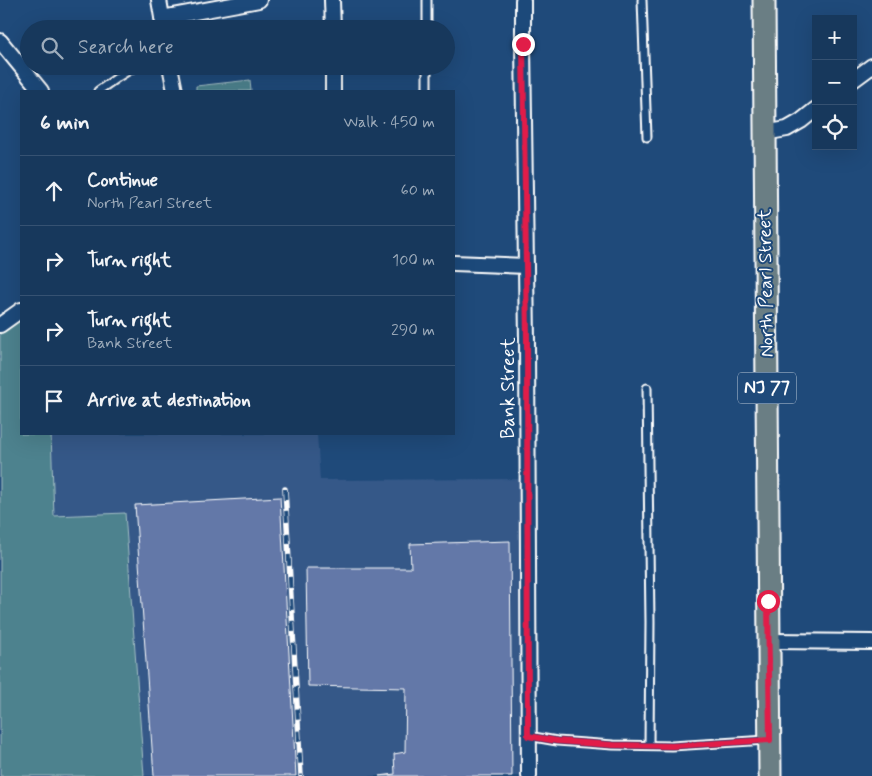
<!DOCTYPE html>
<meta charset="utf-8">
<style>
:root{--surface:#17385c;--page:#203f62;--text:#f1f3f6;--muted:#9eacbb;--line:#365272}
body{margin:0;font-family:Mynerve,sans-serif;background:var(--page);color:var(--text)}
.controls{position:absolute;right:15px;top:15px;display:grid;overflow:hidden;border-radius:0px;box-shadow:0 5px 20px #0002}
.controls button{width:45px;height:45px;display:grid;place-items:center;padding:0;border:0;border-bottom:1px solid var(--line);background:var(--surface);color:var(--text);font:25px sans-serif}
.stop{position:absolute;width:15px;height:15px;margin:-11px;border:4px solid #e11d48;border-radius:50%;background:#fff}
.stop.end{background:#e11d48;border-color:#fff;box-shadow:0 1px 5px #0008}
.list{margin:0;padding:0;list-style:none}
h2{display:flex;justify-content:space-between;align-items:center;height:65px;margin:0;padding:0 20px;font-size:21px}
h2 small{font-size:16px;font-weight:400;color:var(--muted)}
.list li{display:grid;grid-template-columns:32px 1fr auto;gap:15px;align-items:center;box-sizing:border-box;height:70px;padding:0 20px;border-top:1px solid var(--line)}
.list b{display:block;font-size:19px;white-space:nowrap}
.list p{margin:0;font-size:16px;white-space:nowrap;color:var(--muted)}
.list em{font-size:16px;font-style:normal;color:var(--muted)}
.icon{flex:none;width:28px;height:28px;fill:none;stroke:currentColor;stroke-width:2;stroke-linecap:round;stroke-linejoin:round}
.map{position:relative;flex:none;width:872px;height:776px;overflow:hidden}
.search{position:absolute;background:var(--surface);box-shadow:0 5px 20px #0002;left:20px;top:20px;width:435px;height:55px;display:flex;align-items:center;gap:12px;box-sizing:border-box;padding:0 18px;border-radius:28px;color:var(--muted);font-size:19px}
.panel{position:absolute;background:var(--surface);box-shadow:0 5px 20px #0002;left:20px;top:90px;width:435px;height:345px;border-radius:0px}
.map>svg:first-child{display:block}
</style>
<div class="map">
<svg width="872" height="776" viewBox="0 0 872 776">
<rect width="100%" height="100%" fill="#1f4a7a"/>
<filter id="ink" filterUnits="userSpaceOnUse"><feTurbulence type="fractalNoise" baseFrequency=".02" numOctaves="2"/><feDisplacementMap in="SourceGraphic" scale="10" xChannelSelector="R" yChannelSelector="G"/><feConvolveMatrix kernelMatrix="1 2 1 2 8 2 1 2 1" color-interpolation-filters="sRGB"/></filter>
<g filter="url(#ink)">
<!-- built -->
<path fill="#345888" d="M51 434H317L320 480 536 479 538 776H144L125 513 54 516Z"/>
<!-- green -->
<path fill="#4e828e" stroke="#a6c0c6" d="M250 80 251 91H196V86Z
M21 315V434H51L54 516 125 513 144 776H0V331Z"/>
<!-- building -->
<path fill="#6478a8" stroke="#fff" d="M280 497 296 776H154L135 505Z
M510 541 512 776H379L395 774 394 754 405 752 406 688 308 686 306 568H411L410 544Z"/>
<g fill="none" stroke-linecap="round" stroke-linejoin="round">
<!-- lane casing -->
<g stroke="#fff" stroke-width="11">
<path id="lane" d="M642 0 647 137
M427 29V0
M98 91 118 77 136 66
M427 91V66
M647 388 650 622 649 745
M528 736 557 741 613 745 672 746 767 740"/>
</g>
<!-- street casing -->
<g stroke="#fff" stroke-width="18">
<path id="street" d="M159 0 164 29
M332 0 333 29
M523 0V44L527 341 529 776
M162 18 259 0
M0 41 41 91
M170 66 175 91
M333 66V91
M853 80 872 66
M764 133 787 129 801 121 816 109
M454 263 526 266
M0 325 21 310
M770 641 872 642"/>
</g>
<!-- primary casing -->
<g stroke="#fff" stroke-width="25">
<path id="primary" d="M764 0 770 776"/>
</g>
<!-- lane -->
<use href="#lane" stroke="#1f4a7a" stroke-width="7"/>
<!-- street -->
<use href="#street" stroke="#1f4a7a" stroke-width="14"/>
<!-- primary -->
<use href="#primary" stroke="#6b7e84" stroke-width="21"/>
<!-- rail casing -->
<g stroke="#fff" stroke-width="5.5">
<path id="rail" d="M285 489 301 776"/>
</g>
<!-- rail -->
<use href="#rail" stroke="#1f4a7a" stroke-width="4" stroke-dasharray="11" stroke-linecap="butt"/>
</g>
</g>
<g fill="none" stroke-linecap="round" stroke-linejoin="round" filter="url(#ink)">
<!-- route -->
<path stroke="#e11d48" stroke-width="6" d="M523 44 527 341 528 736 557 741 613 745 672 746 770 740 768 601"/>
</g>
<g text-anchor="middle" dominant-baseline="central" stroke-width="4" stroke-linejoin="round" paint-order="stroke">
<!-- shield labels -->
<rect fill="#1f4a7a" stroke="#bcc9d7" stroke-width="1" x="738" y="372.5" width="58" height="31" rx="4"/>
<g font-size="18" font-weight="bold" fill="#fff">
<text x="767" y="388">NJ 77</text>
</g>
<!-- street labels -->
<g font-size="19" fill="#fff" stroke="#1f4a7a">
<text transform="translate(766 283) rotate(-91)">North Pearl Street</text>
<text transform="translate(508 388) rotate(-90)">Bank Street</text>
</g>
</g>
</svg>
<div class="controls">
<button>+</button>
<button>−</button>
<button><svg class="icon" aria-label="locate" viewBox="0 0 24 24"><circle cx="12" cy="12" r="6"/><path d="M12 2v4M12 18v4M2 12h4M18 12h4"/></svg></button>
</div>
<div class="stop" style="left:768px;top:601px"></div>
<div class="stop end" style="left:523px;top:44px"></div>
<div class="search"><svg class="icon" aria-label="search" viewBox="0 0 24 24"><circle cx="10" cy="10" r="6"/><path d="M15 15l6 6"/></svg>Search here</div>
<section class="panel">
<h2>6 min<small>Walk · 450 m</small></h2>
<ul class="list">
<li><svg class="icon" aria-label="ahead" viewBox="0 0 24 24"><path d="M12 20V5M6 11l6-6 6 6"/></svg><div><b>Continue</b><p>North Pearl Street</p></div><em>60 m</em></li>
<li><svg class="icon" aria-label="right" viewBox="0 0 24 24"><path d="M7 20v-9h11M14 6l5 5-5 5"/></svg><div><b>Turn right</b></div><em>100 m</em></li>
<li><svg class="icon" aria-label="right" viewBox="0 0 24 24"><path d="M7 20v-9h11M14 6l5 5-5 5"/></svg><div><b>Turn right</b><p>Bank Street</p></div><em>290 m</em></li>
<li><svg class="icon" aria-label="arrive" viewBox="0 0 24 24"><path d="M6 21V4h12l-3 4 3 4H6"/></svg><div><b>Arrive at destination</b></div></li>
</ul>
</section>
</div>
